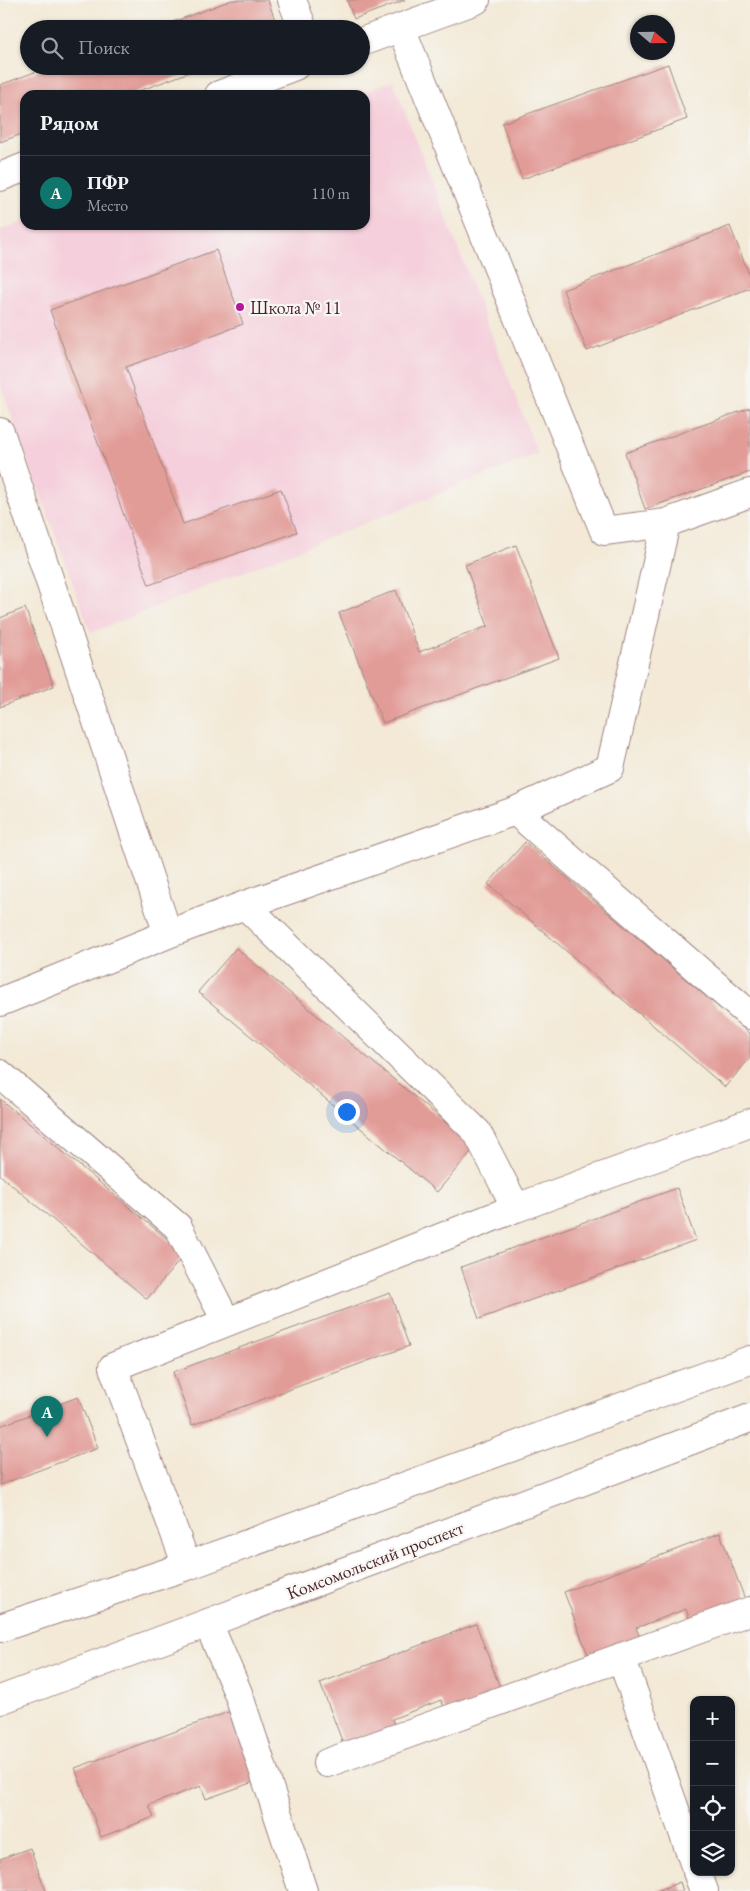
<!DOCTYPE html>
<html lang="ru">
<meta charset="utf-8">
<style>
:root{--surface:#171b24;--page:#20242c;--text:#f1f3f6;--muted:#9ea1a6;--line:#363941;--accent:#0f766e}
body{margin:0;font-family:"EB Garamond",serif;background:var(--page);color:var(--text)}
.controls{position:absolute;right:15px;bottom:15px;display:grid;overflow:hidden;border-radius:10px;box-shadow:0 1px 4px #0004}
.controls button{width:45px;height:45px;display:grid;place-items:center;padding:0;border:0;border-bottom:1px solid var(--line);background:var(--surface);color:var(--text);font:25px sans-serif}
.compass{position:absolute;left:630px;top:15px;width:45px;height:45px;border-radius:50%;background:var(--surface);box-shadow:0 1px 4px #0004;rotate:110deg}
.you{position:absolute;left:346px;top:1111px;width:18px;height:18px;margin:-12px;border:4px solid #fff;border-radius:50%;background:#1a73e8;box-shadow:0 0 0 8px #1a73e833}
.badge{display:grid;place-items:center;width:32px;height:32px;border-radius:50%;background:var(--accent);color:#fff;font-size:16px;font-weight:700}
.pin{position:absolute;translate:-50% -41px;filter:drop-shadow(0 1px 2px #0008)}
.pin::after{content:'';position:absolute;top:26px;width:18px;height:15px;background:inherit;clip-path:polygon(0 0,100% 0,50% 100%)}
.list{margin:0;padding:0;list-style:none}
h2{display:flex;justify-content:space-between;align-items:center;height:65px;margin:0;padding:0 20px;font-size:21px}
h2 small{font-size:16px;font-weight:400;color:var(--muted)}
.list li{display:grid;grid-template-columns:32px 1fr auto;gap:15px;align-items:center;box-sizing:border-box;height:75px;padding:0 20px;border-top:1px solid var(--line)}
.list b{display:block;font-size:19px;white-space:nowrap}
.list p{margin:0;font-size:16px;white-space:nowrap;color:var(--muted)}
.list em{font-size:16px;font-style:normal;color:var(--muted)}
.icon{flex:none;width:28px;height:28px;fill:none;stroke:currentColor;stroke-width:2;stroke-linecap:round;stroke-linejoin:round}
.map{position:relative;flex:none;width:750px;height:1891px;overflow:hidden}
.search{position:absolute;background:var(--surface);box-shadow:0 1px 4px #0004;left:20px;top:20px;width:350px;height:55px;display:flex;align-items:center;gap:12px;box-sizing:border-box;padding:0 18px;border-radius:28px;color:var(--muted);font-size:19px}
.panel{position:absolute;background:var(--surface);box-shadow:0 1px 4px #0004;left:20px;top:90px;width:350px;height:140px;border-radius:15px}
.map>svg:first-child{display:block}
</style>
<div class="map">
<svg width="750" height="1891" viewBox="0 0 750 1891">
<rect width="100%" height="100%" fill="#f6f6f2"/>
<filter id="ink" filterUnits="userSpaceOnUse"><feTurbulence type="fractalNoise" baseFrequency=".02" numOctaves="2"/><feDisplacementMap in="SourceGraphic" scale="10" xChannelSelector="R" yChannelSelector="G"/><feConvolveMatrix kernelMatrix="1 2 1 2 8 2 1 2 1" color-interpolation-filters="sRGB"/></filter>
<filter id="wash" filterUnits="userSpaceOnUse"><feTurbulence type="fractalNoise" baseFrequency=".0096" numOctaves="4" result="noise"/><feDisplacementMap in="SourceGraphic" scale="20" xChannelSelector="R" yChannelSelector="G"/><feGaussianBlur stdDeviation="1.12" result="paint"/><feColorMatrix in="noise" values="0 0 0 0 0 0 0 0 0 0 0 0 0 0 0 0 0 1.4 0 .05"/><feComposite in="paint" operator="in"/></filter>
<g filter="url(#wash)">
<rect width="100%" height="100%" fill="#f3e9d6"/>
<!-- built -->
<path fill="#f5cfdb" d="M393 81 538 454 91 633 0 384V230L25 221V225H365V95H356Z"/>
<g id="blocks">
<!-- building -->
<path fill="#e29c98" d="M232 0H268L278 29H154Z
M347 0H405L354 19Z
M668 64 687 119 522 179 502 123Z
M51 66H206L128 95H25V133L0 142V85Z
M730 226 750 277V288L587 351 563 290Z
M216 250 243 324 126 367 183 524 281 489 297 532 149 585 50 310Z
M750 408V472L645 509 625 453Z
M516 545 559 658 383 723 339 613 396 590 419 652 488 626 465 565Z
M25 608 54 686 0 707V618Z
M525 842 750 1034V1058L725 1087 488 884Z
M236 948 475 1147 437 1192 198 992Z
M0 1099 185 1254 147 1299 0 1175Z
M677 1188 696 1240 479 1319 461 1267Z
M390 1293 409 1346 192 1425 173 1372Z
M78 1397 98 1448 0 1485V1426Z
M720 1533 746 1602 691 1624 686 1609 636 1628 641 1640 590 1660 564 1592Z
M476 1624 502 1693 447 1714 441 1700 392 1719 397 1731 346 1751 320 1683Z
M234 1710 259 1780 206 1799 201 1786 149 1805 154 1817 101 1837 75 1768Z
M30 1848 46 1891H0V1859Z
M680 1882 683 1891H657Z"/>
</g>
</g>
<g filter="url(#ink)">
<use href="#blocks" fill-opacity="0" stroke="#9e8480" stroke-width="1"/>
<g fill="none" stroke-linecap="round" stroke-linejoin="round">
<!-- minor casing -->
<g stroke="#9e8480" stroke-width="30">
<path id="minor" d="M292 0 303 29
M401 28 604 531 666 523 750 493
M361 42 476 0
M219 95 295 66
M0 177 25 167
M0 432 168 934
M515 811 750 1015
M245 905 477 1132 516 1208
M0 1002 168 934 245 905 515 811 610 768 666 523
M0 1074 178 1227 226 1321
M187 1566 113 1367 516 1208 750 1123
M208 1623 238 1693 303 1891
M621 1657 694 1863
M327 1763 750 1611
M697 1872 704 1891"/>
</g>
<!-- major casing -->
<g stroke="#9e8480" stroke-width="30">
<path id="major" d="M0 1628 187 1566 750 1360
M0 1700 208 1623 750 1418"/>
</g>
<!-- minor -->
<use href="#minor" stroke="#fff" stroke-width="28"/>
<!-- major -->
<use href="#major" stroke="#fff" stroke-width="28"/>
</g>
</g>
<!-- markers -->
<circle fill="#b5179e" stroke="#f6f6f2" stroke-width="2" cx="240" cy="307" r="5"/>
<g text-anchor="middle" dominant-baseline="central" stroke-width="4.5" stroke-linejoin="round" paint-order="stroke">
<!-- poi labels -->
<g font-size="18" fill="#4a1f2b" stroke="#f6f6f2" text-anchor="start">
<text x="250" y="307">Школа № 11</text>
</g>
<!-- street labels -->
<g font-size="18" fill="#4a1f2b" stroke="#f6f6f2">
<text transform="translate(375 1560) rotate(-21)">Комсомольский проспект</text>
</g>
</g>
</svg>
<div class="controls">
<button>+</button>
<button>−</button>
<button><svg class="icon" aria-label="locate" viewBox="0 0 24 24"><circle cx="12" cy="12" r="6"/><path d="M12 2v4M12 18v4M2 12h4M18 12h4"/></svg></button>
<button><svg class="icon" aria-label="layers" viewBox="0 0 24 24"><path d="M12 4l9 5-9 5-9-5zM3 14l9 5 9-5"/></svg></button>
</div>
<svg class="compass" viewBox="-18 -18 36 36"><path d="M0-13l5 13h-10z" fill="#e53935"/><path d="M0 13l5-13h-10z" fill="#9ea1a6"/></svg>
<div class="you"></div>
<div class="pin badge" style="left:47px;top:1437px">A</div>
<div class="search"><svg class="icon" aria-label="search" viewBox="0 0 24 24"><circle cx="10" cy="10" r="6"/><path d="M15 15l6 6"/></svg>Поиск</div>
<section class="panel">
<h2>Рядом<small></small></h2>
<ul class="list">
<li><span class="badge">A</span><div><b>ПФР</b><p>Место</p></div><em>110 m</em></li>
</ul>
</section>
</div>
